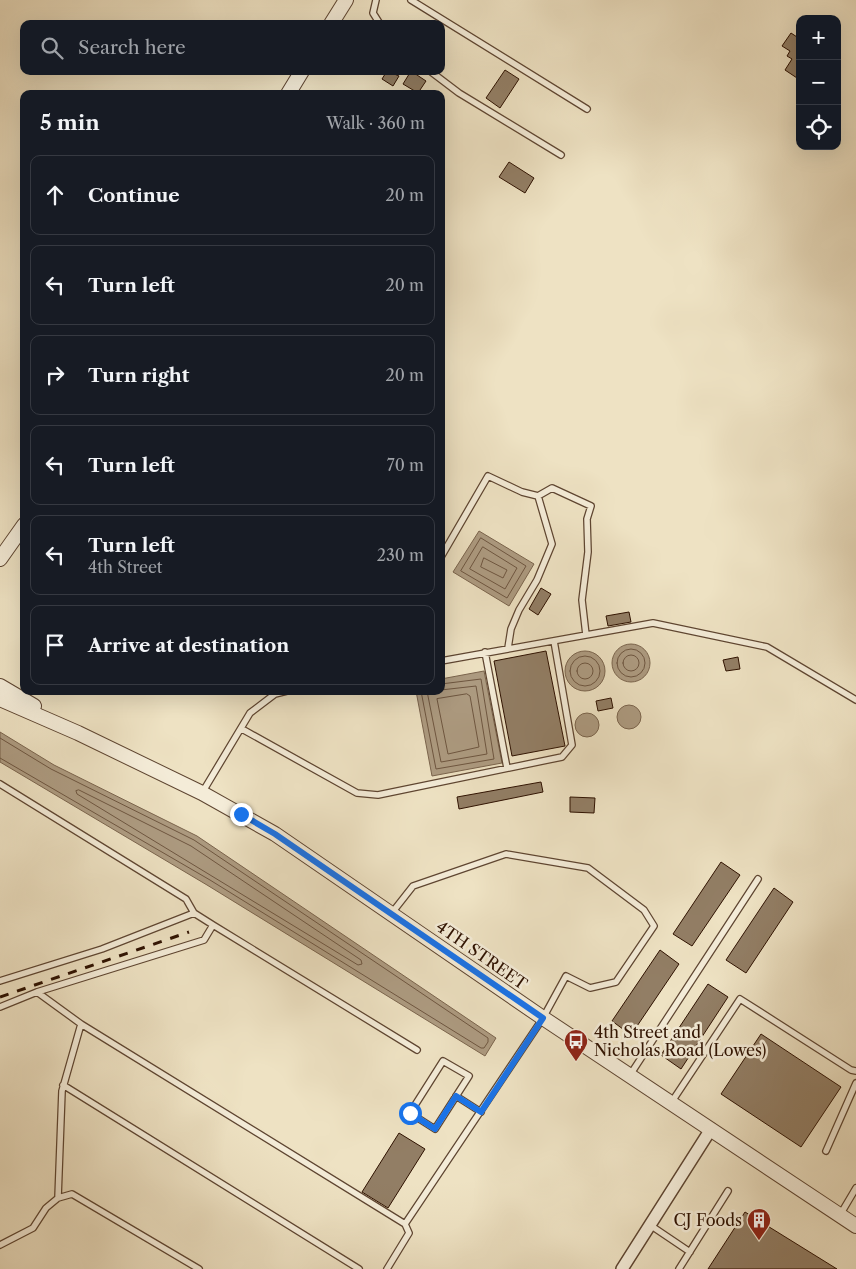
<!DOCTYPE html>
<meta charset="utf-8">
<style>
:root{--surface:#171b24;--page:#20242c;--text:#f1f3f6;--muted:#9ea1a6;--line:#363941}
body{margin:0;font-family:"Libre Caslon Text",serif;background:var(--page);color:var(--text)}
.controls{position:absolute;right:15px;top:15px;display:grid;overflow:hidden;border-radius:10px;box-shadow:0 5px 20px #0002}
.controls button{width:45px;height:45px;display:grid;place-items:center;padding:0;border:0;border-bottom:1px solid var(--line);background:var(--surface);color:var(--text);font:25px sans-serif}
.stop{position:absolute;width:15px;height:15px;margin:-11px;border:4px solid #1a73e8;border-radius:50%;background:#fff}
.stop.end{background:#1a73e8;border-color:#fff;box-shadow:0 1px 5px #0008}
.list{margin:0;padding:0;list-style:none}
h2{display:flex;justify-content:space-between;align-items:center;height:65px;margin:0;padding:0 20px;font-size:21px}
h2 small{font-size:16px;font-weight:400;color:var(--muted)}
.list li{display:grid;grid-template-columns:32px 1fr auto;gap:15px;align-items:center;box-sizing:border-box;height:80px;margin:0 10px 10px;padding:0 10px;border:1px solid var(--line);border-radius:10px}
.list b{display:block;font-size:19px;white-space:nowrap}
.list p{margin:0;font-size:16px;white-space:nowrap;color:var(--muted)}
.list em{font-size:16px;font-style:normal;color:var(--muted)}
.icon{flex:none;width:28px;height:28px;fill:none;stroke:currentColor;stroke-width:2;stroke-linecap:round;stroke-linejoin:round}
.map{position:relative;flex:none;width:856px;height:1269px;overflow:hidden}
.search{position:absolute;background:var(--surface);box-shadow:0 5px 20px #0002;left:20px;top:20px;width:425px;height:55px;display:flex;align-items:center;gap:12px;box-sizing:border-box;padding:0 18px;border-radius:10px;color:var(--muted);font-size:19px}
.panel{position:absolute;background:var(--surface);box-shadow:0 5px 20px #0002;left:20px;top:90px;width:425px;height:605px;border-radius:10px}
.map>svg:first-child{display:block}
</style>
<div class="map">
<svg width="856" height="1269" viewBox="0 0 856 1269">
<rect width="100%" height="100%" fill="#eee2c3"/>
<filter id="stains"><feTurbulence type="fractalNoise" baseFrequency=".004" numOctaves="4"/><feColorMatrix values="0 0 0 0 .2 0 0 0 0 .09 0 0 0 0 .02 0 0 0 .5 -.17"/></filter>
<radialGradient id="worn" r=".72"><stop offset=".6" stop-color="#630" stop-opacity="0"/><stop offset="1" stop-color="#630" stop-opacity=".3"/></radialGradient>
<!-- water -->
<path fill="#ad9b81" stroke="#7a644d" d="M479 531 534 564 509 606 453 572Z
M612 663a19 19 0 1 1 38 0a19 19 0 1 1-38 0Z
M565 671a20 20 0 1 1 40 0a20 20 0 1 1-40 0Z
M484 671 502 763 432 776 416 691H441V679Z
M617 717a12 12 0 1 1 24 0a12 12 0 1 1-24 0Z
M575 725a12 12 0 1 1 24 0a12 12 0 1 1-24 0Z
M0 732 54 765 197 836 496 1038 485 1056 207 885 0 762Z"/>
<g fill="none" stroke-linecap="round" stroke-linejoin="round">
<!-- shore -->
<path stroke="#6e5640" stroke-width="1" d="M481 538 526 566 507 598 461 571Z
M483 547 517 568 505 589 470 569Z
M484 558 507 570 503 578 481 567Z
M617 663a14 14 0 1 1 28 0a14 14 0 1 1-28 0Z
M623 663a8 8 0 1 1 16 0a8 8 0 1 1-16 0Z
M570 671a15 15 0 1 1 30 0a15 15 0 1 1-30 0Z
M577 671a8 8 0 1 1 16 0a8 8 0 1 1-16 0Z
M421 691 436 769 494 759 481 679 441 684
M427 691 441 762 487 754 476 686 441 690
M467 694 470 696 479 747 448 754 437 699Z
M0 738 51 769 194 840 488 1038V1042L484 1048H481L210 880 0 758
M79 790 191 846 361 960 362 964 358 965 77 794 76 791Z"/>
</g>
<!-- building -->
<path fill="#927e65" stroke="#2e1100" d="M791 33 800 39V80L785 70 792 59 787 56 790 51 782 46Z
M505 70 519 79 500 108 486 98Z
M387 71 399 76 393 86 382 79Z
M411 71 426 81 418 93 403 84Z
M509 162 534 178 525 193 499 177Z
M541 588 551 594 538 615 529 609Z
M629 612 631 622 608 626 606 616Z
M546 651 565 746 512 756 494 661Z
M738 657 740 669 726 671 723 660Z
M611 698 613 708 598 711 596 701Z
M541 782 543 792 459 809 457 797Z
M570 797 595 798 594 813 570 812Z
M721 862 740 875 692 946 673 934Z
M774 888 793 902 746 973 726 960Z
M660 950 679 964 631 1035 612 1021Z
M708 984 728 997 681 1069 661 1055Z
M761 1034 841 1087 801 1147 721 1094Z
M399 1133 425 1149 388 1208 362 1192Z
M745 1212 837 1269H708Z"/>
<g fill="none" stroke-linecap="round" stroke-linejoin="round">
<!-- service casing -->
<g stroke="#5e4531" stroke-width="8">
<path id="service" d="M376 0 373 13 380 24
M411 0 587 109
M430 71 459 93 561 155
M441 557 488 476 522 492 538 496
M508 648 511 629 519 610 537 580 552 544 538 496 552 488 591 506 587 519 588 552 582 600 586 635
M485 652 507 768
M441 661 653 623 767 647 856 700
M242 729 357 793 378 795 562 757 572 745 554 641
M0 784 186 899 194 913
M202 793 250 713 275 694 287 691
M391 914 413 886 506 854 588 868 644 910 654 926 616 982 590 988 566 976 543 1018 405 1224
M213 925 417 1050
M0 981 102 949 194 913 213 925 204 940 37 992 81 1024
M0 1007 37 992
M443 1061 469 1076 435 1129 410 1113Z
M630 1075 758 879
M63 1085 359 1269
M456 1096 481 1112
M671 1103 740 999 851 1070 856 1071
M826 1151 856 1083
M840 1215 856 1188
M650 1225 690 1252
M0 1245 33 1228 46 1208 58 1198
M199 1269 72 1194 58 1198 62 1091 81 1024 405 1224 409 1233 387 1269
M679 1269 728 1191"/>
</g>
<!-- minor casing -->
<g stroke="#5e4531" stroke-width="14">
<path id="minor" d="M622 1269 711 1129"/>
</g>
<!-- tertiary casing -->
<g stroke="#5e4531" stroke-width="16">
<path id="tertiary" d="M331 24 346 0
M288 94 302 71
M0 559 24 525
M0 686 34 706
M0 699 78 733 202 793 275 834 543 1018 856 1226"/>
</g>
<!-- service -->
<use href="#service" stroke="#f4ecd8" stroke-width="5.5"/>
<!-- minor -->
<use href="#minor" stroke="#f4ecd8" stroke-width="11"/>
<!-- tertiary -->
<use href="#tertiary" stroke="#f4ecd8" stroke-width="14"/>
<!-- rail -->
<path stroke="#2e1100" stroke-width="3" stroke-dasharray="9 9" stroke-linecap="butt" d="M0 997 189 932"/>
</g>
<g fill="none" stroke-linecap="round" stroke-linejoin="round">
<!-- route -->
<path stroke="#1a73e8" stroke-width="6" d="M241 814 275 834 543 1018 481 1112 456 1096 435 1129 410 1113"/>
</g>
<!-- icons -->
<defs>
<g id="bus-pin" transform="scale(1.25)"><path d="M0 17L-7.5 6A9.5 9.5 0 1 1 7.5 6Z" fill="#8f2418" stroke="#f4ecd8"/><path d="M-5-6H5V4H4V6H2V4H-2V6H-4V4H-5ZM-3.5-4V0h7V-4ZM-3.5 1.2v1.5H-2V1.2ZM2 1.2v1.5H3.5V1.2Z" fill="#fff"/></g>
<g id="building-pin" transform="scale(1.25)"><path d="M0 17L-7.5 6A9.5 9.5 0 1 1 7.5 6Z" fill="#8f2418" stroke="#f4ecd8"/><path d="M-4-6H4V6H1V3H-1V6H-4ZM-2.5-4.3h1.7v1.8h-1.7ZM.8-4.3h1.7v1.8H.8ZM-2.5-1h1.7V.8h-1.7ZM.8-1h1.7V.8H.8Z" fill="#fff"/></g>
</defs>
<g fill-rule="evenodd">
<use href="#bus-pin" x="576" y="1041"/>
<use href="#building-pin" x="759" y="1220"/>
</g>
<g text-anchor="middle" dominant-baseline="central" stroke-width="5" stroke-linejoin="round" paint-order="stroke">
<!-- street labels -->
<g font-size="16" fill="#2e1100" stroke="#f4ecd8">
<text transform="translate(482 955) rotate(35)">4TH STREET</text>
</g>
<!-- poi labels -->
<g font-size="16" fill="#2e1100" stroke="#f4ecd8" text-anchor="start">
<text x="594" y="1032">4th Street and<tspan x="594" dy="18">Nicholas Road (Lowes)</tspan></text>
<text x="742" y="1220" text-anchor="end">CJ Foods</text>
</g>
</g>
<rect width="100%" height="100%" filter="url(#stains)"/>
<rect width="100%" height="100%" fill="url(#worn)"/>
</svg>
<div class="controls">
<button>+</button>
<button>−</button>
<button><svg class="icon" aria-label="locate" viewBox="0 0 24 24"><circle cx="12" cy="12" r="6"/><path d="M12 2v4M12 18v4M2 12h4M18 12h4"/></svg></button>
</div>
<div class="stop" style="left:410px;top:1113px"></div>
<div class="stop end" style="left:241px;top:814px"></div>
<div class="search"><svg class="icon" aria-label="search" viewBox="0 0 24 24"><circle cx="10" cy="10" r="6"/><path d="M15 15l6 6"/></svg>Search here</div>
<section class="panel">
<h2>5 min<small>Walk · 360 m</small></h2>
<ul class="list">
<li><svg class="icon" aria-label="ahead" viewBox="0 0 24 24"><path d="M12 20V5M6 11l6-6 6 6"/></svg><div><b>Continue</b></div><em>20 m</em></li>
<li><svg class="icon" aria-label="left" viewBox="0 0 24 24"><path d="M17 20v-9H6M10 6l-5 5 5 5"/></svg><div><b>Turn left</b></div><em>20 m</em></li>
<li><svg class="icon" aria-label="right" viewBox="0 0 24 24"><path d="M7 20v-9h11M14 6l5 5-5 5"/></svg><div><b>Turn right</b></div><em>20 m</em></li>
<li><svg class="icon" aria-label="left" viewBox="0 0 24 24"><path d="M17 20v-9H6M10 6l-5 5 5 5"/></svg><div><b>Turn left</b></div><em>70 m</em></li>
<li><svg class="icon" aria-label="left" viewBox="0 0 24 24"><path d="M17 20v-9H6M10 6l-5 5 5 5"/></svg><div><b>Turn left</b><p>4th Street</p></div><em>230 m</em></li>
<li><svg class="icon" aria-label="arrive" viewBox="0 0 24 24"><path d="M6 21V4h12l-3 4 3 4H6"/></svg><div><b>Arrive at destination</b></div></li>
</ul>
</section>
</div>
